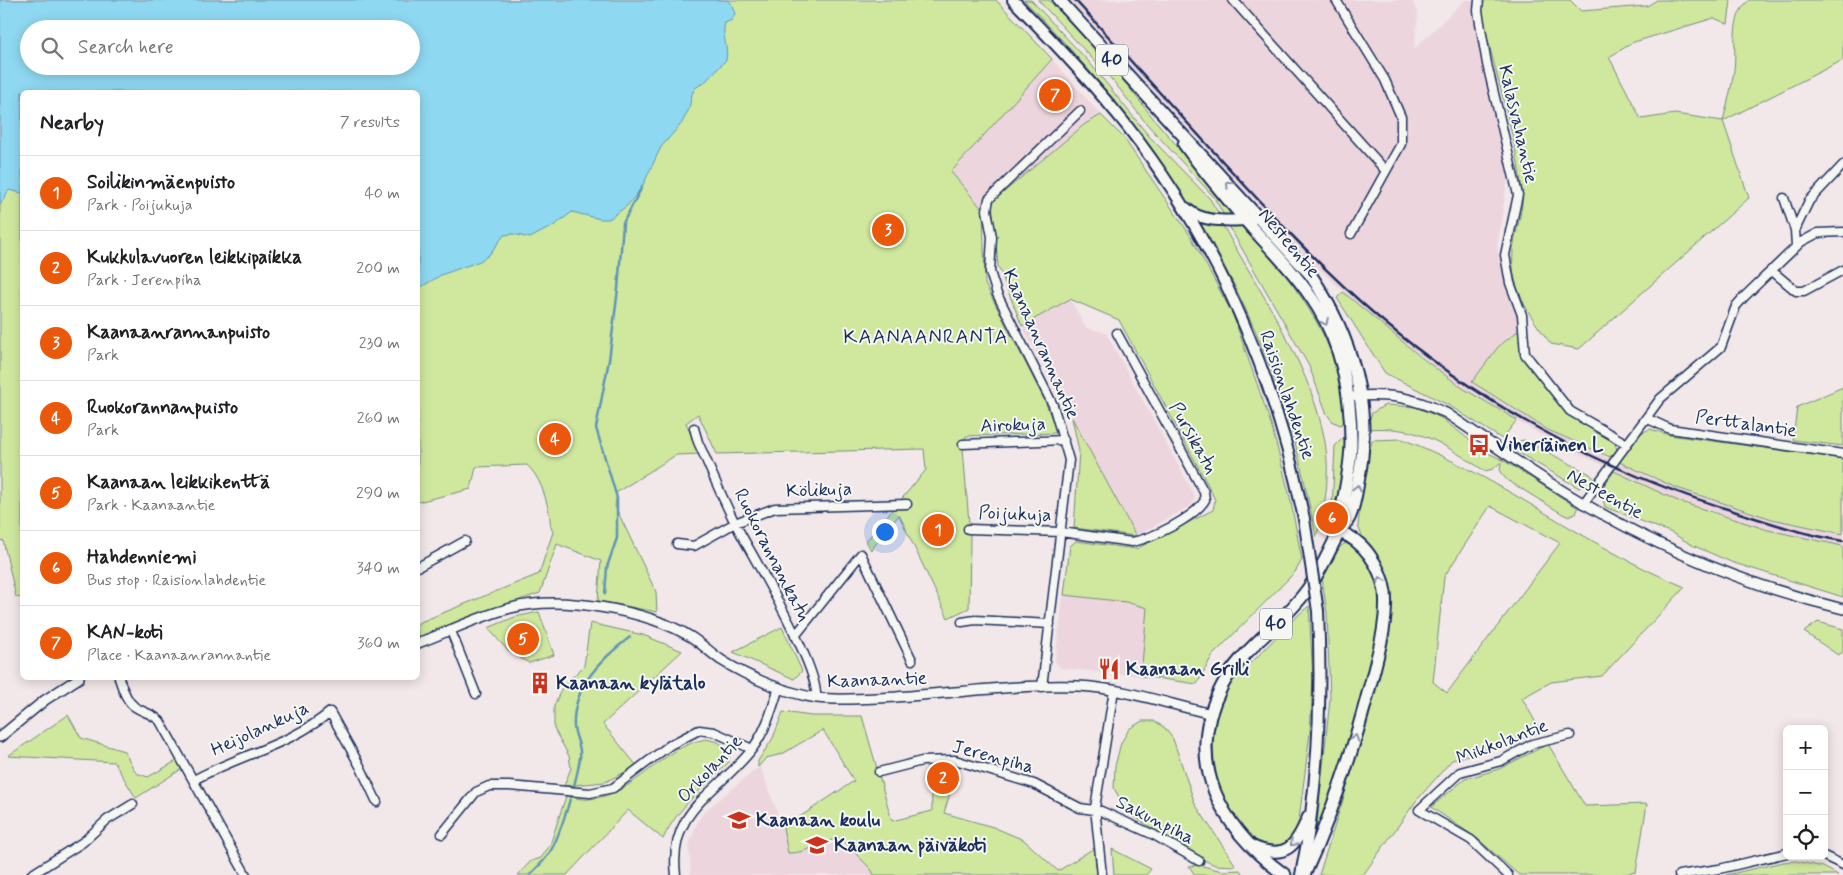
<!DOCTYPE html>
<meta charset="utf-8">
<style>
:root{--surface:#fff;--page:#f2f2f2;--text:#202124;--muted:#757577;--line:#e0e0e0;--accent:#ea580c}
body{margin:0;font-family:Mynerve,sans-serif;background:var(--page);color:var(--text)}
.controls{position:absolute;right:15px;bottom:15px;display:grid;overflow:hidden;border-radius:8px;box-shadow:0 2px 12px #0003}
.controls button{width:45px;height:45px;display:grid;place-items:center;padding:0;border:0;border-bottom:1px solid var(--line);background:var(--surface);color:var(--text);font:25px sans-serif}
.you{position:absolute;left:884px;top:531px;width:18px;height:18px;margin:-12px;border:4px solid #fff;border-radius:50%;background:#1a73e8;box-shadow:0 0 0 8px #1a73e833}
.badge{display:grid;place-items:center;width:32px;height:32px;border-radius:50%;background:var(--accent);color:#fff;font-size:16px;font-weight:700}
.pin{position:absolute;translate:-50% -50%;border:2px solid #fff;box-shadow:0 1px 5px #0006}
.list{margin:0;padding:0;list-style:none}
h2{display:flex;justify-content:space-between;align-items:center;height:65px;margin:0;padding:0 20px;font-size:21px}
h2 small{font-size:16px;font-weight:400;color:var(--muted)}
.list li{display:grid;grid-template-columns:32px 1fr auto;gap:15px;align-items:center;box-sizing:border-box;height:75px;padding:0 20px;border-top:1px solid var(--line)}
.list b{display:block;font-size:19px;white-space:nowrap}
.list p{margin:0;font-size:16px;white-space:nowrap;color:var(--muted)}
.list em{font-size:16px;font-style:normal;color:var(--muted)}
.icon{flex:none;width:28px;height:28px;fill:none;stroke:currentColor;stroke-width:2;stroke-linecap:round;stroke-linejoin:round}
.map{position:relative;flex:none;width:1843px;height:875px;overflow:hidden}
.search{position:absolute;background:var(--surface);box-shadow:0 2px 12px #0003;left:20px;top:20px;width:400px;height:55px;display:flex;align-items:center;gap:12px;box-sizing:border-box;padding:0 18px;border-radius:28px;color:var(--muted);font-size:19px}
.panel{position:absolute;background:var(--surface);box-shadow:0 2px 12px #0003;left:20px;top:90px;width:400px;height:590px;border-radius:8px}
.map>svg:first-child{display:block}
</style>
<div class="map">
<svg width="1843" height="875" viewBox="0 0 1843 875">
<rect width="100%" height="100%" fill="#f2e7e9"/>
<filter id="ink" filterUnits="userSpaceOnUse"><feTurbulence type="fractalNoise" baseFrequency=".02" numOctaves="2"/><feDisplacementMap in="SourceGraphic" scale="10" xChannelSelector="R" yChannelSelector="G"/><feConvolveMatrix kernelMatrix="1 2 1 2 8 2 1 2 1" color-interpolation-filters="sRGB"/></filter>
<g filter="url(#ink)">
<!-- built -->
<path fill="#edd5de" d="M1070 0H1412L1418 13 1414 49 1465 0H1473L1508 175 1497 248 1507 289 1517 315 1519 330 1498 347 1472 382 1548 430 1652 478 1772 519 1843 534V546L1768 530 1678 501 1546 438 1464 389 1378 322 1312 263Z
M1052 59 1101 115 1085 124 983 210 951 172Z
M1070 299 1086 328 1106 333 1195 496 1192 505 1136 536 1022 326Z
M1076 541 1120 548 1188 672 1170 679 1060 668 1055 661 1070 546Z
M760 766 783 828 811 810 877 875H691L689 846 697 823 705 811Z"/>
<!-- green -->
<path fill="#cfe89e" stroke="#758c7e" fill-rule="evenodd" d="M0 0H996L1052 59 951 172 983 210 985 284 1045 401 1057 433 966 436 963 448 970 536 969 608 948 618 899 515 871 550 866 541 926 470 924 449 717 454 698 414 686 423 700 454 676 455 617 492 615 506 656 592 657 612 598 601 601 561 557 544 540 593 463 619 424 636 418 637V623L539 574 553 532C549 524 551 520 549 512 545 495 540 477 527 465L476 467 471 489 418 502V92H22V598L16 597 3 540 0 541ZM29 29H411V66H29Z
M1024 0H1031L1089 62 1148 135 1210 199 1219 214C1210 216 1199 212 1191 206 1174 192 1157 157 1143 138 1107 89 1066 43 1024 0Z
M1038 0H1049L1121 77 1153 118 1238 216 1224 215 1213 196 1146 123 1114 82Z
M1479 0H1570L1581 11 1647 6 1657 0H1731L1728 24 1714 18 1634 42 1609 57 1641 119 1675 114 1723 121C1727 104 1732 87 1734 70 1737 46 1729 18 1749 0H1843V60L1723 121 1749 198 1579 349 1551 344C1528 314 1507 284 1514 243 1517 226 1524 208 1522 191 1516 136 1497 81 1485 27L1478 11Z
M1101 115 1123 137 1190 235 1233 315 1271 424 1290 497 1302 560 1295 572 1212 656 1197 684 1141 676 1147 608 1126 602 1064 595 1070 546 1076 541 1136 549 1213 510 1215 500 1209 487 1119 320 1070 299 1022 326 998 266 992 202 1085 124Z
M1201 224H1222C1258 289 1307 360 1323 432 1331 466 1327 505 1316 537 1311 512 1306 487 1300 463 1280 379 1244 298 1201 224Z
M1245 225C1291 280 1346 345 1344 421L1341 425 1333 422 1327 414 1309 366 1229 226Z
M1343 292 1422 358 1464 389 1517 420 1502 439 1450 406 1385 373 1337 298Z
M1519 330C1519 355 1546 390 1564 408 1576 421 1615 432 1617 450L1610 457 1548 430 1472 382 1498 347Z
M1843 387V446L1793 440 1797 407Z
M1385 405 1416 407 1441 418 1484 451 1503 460 1578 508 1576 514 1566 516 1507 480 1500 472 1501 462 1493 469 1485 471C1442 444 1420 425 1366 429L1372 413Z
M1072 418 1136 536 1074 528 1079 451Z
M1650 429 1669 435 1843 459V534L1772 519 1677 488 1619 462 1641 433Z
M1346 435 1341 487 1332 509 1335 446Z
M1402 439C1502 477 1586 547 1685 587L1602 676 1551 682 1522 698 1541 732 1452 760 1416 801 1363 875H1319L1367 724 1387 645 1391 615V596L1380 562 1362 536 1358 526 1362 485 1372 440ZM1490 506 1560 543 1447 693 1433 682 1444 577Z
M1524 440 1590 474 1593 477V482L1579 488 1514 450 1519 441Z
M1614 471 1678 501 1768 530 1843 546V597L1731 562 1692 545 1672 533 1605 507 1601 490Z
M1347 542C1363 551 1377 572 1380 591 1384 613 1378 634 1373 655 1360 716 1339 775 1316 833L1330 699 1327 613 1322 579 1340 547Z
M1309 606 1313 680 1310 732 1299 820C1296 832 1291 842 1278 845 1248 850 1226 807 1219 784 1210 756 1212 724 1223 697 1226 690 1232 680 1237 674 1242 669 1249 665 1254 660 1272 642 1289 622 1309 606Z
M539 612 554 655 529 663 508 651 488 628 515 617Z
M1818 622 1843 629V652L1838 655 1804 632Z
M590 623 643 635 682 651 603 724 637 766 605 782 564 786 571 768 569 756 554 729V706L562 687 584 666Z
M782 627 802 671 794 679 733 652Z
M783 712 811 716H862L892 821 932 811 931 762 959 763 944 813 993 827 1024 840 1058 871 1094 848 1097 875H874L871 869 840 838C822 841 806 854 788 853L783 828 854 781 823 730 782 754 766 758 758 767V761L773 738Z
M68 715 81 738 124 751 136 773 148 777 178 760 183 768 136 798 114 762 8 756Z
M1142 721H1154L1165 728 1173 739 1195 804 1236 866 1215 865 1197 857 1127 812 1114 788 1115 766 1121 743 1129 729Z
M706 739 718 742 729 750V762C705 786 677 808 663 839L628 810 567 875H518L531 861 541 858 550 845 566 796C573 797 582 800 589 799 637 795 660 747 706 739Z
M1548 744 1585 806 1647 804 1636 872 1619 875H1519L1478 839 1431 807 1465 779 1499 769Z
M1112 849 1151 869 1146 875H1114Z
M1796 861 1823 867 1838 875H1726L1783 862Z
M1199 865 1222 871 1240 870 1243 875H1195L1189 866Z"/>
<!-- water -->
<path fill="#8fd8f1" stroke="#6194b6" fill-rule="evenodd" d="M0 0H727L732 5 735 14 732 20 725 23C721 35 729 48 726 60L705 82 695 88 692 94 689 109 682 123 661 147 642 187 628 205 609 219H600L572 212 555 225 530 238 513 234 504 235 489 255 480 261 441 275 418 289V92H22V193L9 190 0 205ZM29 29H411V66H29Z"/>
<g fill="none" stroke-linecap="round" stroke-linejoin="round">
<!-- stream -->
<path stroke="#6194b6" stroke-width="2.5" d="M605 594 607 567 617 538V498L596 428 609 360 618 289 623 223 642 187
M530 875C536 868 545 861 550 852 560 836 578 777 580 757 582 748 575 737 574 727 572 687 601 659 630 637"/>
<!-- minor casing -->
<g stroke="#1b2f5e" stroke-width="11">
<path id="minor" d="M1233 0 1386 171
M1336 0 1385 80 1401 117V144L1351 234
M1479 0 1478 11 1487 64 1518 195 1505 255 1510 283 1522 315 1525 354 1570 411 1627 444
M1784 198 1795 230 1796 246
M1795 230 1809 201 1843 165
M1771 270 1796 291H1804L1843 270
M1646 418 1670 429 1843 454
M694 428 698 442C711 470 722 498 736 525 754 559 819 666 816 697
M963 444 1064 440
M1583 504 1660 399 1721 347 1736 306 1744 297 1801 242 1818 233 1843 232
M968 529 1061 532 1132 542C1153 538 1194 518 1205 500L1204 492 1117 333
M677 544 694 546 735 523 775 508 907 504
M418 567 465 541
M962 622 975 620 1050 624
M451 631 476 694
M795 636 861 554 912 660
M119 678C122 687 126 701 135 707 144 713 152 713 160 721L246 875
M1042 687 1069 460 1053 405 997 294 990 272 992 237 987 210 989 199 1080 111
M879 772 922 761 955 760 1034 784 1080 808 1101 811 1154 835 1199 861
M194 780C238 755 291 745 330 712L360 766 377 802
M442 834 476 792 489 786H509L590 793 613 788 670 745 699 730 714 732 752 749
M1824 856 1843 865
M31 875 83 842 107 820 133 804
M676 875C668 811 714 795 749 753 765 734 772 710 779 687
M1102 875 1095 808 1114 690
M1508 875 1471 840 1419 810 1460 772 1501 761 1532 744 1570 735
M1679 875 1719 869 1787 853"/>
</g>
<!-- tertiary casing -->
<g stroke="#1b2f5e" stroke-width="12">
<path id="tertiary" d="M1356 396C1394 394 1410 397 1446 413 1491 443 1536 476 1583 503 1663 550 1753 587 1843 609
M418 643C448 632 479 616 511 608 561 595 647 610 691 637 702 644 711 653 721 660 748 677 785 693 817 698 843 701 870 698 896 697 956 693 1018 684 1078 686 1123 688 1168 704 1212 714
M0 737 45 700 79 678"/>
</g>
<!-- secondary casing -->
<g stroke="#1b2f5e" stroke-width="14">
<path id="secondary" d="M1013 0C1052 40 1092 82 1127 126 1217 241 1275 376 1304 519
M1186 208C1202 224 1230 220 1251 220
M1252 846C1286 861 1296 846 1308 817
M1301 875C1319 787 1322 700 1318 611"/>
</g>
<!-- primary casing -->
<g stroke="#1b2f5e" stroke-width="15">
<path id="primary" d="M1059 0 1310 274C1351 335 1374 408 1358 482 1356 494 1354 508 1349 518 1346 524 1341 528 1338 534 1328 553 1320 573 1307 590 1282 625 1242 648 1222 686 1182 762 1222 830 1285 875
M1184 144C1205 173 1229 201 1253 229 1276 254 1300 278 1318 308 1342 347 1351 396 1351 442 1351 473 1341 502 1339 532
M1304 875C1333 812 1355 745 1372 678 1379 650 1388 621 1385 592 1381 567 1364 540 1339 532"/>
</g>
<!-- minor -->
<use href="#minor" stroke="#f6f6f2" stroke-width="8"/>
<!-- tertiary -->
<use href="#tertiary" stroke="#f6f6f2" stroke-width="9"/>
<!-- secondary -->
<use href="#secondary" stroke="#f6f6f2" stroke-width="10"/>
<!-- primary -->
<use href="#primary" stroke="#f6f6f2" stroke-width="11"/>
<!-- rail -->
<path stroke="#1b2f5e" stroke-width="2.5" d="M1075 0C1125 55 1175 109 1225 164 1274 217 1323 270 1378 317 1478 402 1594 466 1718 506 1759 519 1800 534 1843 541"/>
<!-- secondary-bridge casing -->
<g stroke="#1b2f5e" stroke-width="14" stroke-linecap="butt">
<path id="secondary-bridge" d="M1304 519 1318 611"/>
</g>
<!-- secondary-bridge -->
<use href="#secondary-bridge" stroke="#f6f6f2" stroke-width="10"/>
</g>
<!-- one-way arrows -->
<defs><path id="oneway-chevron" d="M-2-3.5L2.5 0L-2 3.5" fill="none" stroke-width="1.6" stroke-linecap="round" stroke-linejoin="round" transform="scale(1.25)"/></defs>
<g stroke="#8892a8">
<use href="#oneway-chevron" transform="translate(1229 184) rotate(-133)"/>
<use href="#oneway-chevron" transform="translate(1325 322) rotate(64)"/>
<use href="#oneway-chevron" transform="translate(1357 488) rotate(-77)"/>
<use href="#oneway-chevron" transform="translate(1381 580) rotate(-108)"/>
<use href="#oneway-chevron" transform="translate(1355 738) rotate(-73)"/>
<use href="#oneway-chevron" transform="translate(1293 843) rotate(135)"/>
</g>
</g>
<!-- icons -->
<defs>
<g id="bus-bare" transform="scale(1.725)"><path d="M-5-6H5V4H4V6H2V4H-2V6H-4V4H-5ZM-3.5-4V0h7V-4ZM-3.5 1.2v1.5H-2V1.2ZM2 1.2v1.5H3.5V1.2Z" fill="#c8321e" stroke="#f6f6f2" stroke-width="2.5" paint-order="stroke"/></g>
<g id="restaurant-bare" transform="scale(1.725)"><path d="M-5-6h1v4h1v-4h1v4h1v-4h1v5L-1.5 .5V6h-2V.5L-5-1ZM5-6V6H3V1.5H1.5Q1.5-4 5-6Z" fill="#c8321e" stroke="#f6f6f2" stroke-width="2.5" paint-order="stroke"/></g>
<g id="building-bare" transform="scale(1.725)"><path d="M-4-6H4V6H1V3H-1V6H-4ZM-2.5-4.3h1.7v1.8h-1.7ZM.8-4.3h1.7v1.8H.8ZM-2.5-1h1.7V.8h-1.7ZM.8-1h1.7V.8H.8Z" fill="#c8321e" stroke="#f6f6f2" stroke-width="2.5" paint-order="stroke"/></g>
<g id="school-bare" transform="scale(1.725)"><path d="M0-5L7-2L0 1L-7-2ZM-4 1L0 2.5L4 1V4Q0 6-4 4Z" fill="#c8321e" stroke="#f6f6f2" stroke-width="2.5" paint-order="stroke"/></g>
</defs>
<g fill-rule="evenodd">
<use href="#bus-bare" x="1479" y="445"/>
<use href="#restaurant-bare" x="1109" y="669"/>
<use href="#building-bare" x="540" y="683"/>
<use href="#school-bare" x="739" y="820"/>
<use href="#school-bare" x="817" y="845"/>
</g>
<g text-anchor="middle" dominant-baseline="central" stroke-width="4" stroke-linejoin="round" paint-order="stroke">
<!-- shield labels -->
<g fill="#f6f6f2" stroke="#5d6b8a" stroke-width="1">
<rect x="1096" y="44.5" width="32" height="31" rx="4"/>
<rect x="1260" y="608.5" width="32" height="31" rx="4"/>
</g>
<g font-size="18" font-weight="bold" fill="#1b2f5e">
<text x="1112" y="60">40</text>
<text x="1276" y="624">40</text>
</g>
<!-- street labels -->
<g font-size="19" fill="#1b2f5e" stroke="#f6f6f2">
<text transform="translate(1518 124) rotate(77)">Kalasvahantie</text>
<text transform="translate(1289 243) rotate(50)">Nesteentie</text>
<text transform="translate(1041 344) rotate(66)">Kaanaanrannantie</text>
<text transform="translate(1287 395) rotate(71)">Raisionlahdentie</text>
<text transform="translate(1746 424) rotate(8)">Perttalantie</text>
<text transform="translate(1013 425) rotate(-2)">Airokuja</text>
<text transform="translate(1193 438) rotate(61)">Pursikatu</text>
<text transform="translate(819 490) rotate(-2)">Kölikuja</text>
<text transform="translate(1605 494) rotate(29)">Nesteentie</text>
<text transform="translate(1015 514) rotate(2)">Poijukuja</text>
<text transform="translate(772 555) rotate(63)">Ruokorannankatu</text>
<text transform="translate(877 680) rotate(-2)">Kaanaantie</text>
<text transform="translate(260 729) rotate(-25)">Heijolankuja</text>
<text transform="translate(1502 742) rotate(-21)">Mikkolantie</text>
<text transform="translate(993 757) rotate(15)">Jerenpiha</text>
<text transform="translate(710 769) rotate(-47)">Orkolantie</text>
<text transform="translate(1155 820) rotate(27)">Sakunpiha</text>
</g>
<!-- poi labels -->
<g font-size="19" font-weight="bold" fill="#1b2f5e" stroke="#f6f6f2" text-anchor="start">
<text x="1496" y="445">Viheriäinen L</text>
<text x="1126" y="669">Kaanaan Grilli</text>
<text x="556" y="683">Kaanaan kylätalo</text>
<text x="756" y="820">Kaanaan koulu</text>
<text x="834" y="845">Kaanaan päiväkoti</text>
</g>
<!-- neighbourhood labels -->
<g font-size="20" letter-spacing="1" fill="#1b2f5e" stroke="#f6f6f2">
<text x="926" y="337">KAANAANRANTA</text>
</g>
</g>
</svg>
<div class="controls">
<button>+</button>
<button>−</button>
<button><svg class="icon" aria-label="locate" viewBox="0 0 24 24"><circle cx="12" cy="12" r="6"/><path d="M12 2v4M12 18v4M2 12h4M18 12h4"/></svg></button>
</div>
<div class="you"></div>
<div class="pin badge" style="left:938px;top:530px">1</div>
<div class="pin badge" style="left:943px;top:778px">2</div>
<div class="pin badge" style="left:888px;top:230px">3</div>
<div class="pin badge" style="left:555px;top:439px">4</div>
<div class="pin badge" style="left:523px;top:639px">5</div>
<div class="pin badge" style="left:1332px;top:518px">6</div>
<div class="pin badge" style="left:1055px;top:95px">7</div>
<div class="search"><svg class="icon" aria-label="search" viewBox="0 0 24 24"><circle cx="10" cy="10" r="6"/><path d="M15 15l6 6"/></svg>Search here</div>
<section class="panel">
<h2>Nearby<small>7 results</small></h2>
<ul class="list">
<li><span class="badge">1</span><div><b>Soilikinmäenpuisto</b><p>Park · Poijukuja</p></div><em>40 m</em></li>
<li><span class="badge">2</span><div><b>Kukkulavuoren leikkipaikka</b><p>Park · Jerenpiha</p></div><em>200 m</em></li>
<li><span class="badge">3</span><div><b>Kaanaanrannanpuisto</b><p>Park</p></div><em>230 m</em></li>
<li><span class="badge">4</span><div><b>Ruokorannanpuisto</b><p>Park</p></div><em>260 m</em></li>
<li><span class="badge">5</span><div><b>Kaanaan leikkikenttä</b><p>Park · Kaanaantie</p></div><em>290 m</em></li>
<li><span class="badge">6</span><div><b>Hahdenniemi</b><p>Bus stop · Raisionlahdentie</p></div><em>340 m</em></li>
<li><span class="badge">7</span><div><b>KAN-koti</b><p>Place · Kaanaanrannantie</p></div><em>360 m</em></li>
</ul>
</section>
</div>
